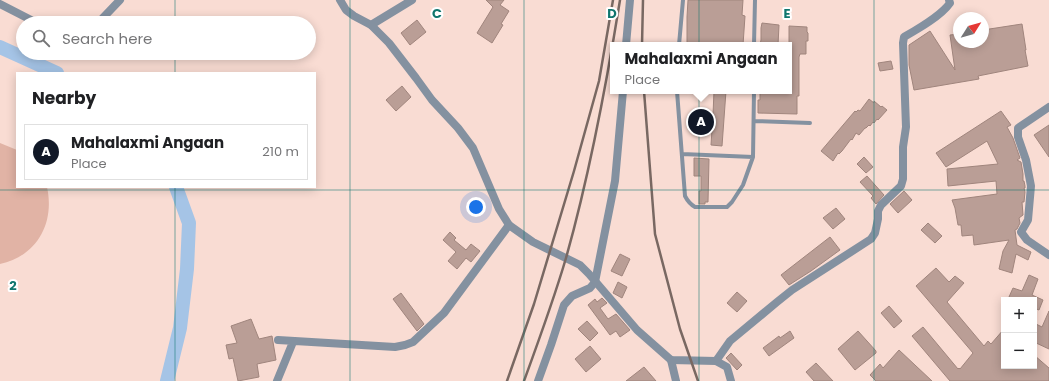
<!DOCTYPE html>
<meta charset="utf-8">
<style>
:root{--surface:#fff;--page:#f2f2f2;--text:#202124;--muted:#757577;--line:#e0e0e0;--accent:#111827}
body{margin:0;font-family:Poppins,sans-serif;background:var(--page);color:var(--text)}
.controls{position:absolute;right:12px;bottom:12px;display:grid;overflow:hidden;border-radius:0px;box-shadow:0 2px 10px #0003}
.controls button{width:36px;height:36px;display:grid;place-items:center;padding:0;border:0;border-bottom:1px solid var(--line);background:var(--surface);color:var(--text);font:20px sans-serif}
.compass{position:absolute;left:953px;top:12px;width:36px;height:36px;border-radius:50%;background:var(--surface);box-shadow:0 2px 10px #0003;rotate:53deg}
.you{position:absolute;left:476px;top:207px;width:14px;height:14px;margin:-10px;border:3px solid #fff;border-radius:50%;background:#1a73e8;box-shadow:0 0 0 6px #1a73e833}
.badge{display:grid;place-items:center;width:26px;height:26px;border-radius:50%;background:var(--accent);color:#fff;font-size:13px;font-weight:700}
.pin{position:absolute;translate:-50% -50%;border:2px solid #fff;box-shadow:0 1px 4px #0006}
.popup{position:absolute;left:610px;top:42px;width:182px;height:52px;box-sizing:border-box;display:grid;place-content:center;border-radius:0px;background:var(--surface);filter:drop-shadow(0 1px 3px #0005);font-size:13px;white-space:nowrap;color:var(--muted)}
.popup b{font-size:15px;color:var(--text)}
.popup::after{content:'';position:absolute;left:50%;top:100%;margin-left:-8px;border:8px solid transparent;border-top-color:var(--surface)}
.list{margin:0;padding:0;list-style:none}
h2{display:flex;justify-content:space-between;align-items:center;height:52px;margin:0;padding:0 16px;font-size:17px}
h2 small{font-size:13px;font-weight:400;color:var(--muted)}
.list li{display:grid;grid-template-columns:26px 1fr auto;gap:12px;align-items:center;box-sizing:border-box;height:56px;margin:0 8px 8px;padding:0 8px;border:1px solid var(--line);border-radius:0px}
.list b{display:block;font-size:15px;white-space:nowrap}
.list p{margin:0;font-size:13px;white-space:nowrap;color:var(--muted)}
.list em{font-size:13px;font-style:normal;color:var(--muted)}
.icon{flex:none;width:22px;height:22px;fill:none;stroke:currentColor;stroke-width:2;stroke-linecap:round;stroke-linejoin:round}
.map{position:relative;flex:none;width:1049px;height:381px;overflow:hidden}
.search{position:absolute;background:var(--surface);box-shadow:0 2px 10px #0003;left:16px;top:16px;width:300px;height:44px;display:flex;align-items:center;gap:10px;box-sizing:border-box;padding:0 14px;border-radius:22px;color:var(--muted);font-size:15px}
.panel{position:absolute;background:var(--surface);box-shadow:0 2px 10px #0003;left:16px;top:72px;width:300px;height:116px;border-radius:0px}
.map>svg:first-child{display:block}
</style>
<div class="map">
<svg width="1049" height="381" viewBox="0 0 1049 381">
<rect width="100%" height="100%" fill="#f9dcd3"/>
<!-- park -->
<path fill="#e1b3a5" d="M0 143 17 150V187H47C55 223 37 256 0 264Z"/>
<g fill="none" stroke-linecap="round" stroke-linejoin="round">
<!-- river -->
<path stroke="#a5c4e6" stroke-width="14" d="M0 47 57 73
M167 381 180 328 187 269 189 223 176 187"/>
</g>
<!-- building -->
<path fill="#ba9e96" stroke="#a0857d" d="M486 0H504L500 5 509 11 501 24 503 25 492 43 477 33 493 7Z
M688 0H743L742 15 745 16 743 45H687V17Z
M417 20 426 32 410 45 401 33Z
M762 23 779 25 778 45H760L761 40V28Z
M1022 24 1026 50H1025L1028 66 978 76 979 79 914 90 909 65V45L930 31 955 70 950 35 959 34V42H983V30Z
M789 26 807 27V32L808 33V41H806V54H800L799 57V96H797V114L758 113V100H760V91H789Z
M891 61 893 69 880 71 878 63Z
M402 86 411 97 396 111 386 100Z
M714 91H726L722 146 711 145 712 130 689 128 692 113 713 115Z
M869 99 874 103V101L881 107 882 106 887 110 878 120 877 119 874 123 873 122 870 126 869 125 866 128H865L859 135 856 133 852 140 851 139 842 151 839 154 838 153 833 161 821 151 855 111 856 112 858 110 860 111Z
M1001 111 1011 125 1007 127 1013 138 1020 158 1017 160 1021 162 1023 174V181H1024L1025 186V188H1024L1025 192 1024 202H1022L1023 215 1019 218 1020 223 1017 229 1015 230 1017 245 1031 252 1028 260 1016 254 1012 273 999 269 1003 251 1009 240 974 245 973 235 962 236 961 225H958L955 208 952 200 997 194 996 181 948 186 947 169 998 164 987 141 946 167 936 153Z
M1049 125V157L1034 135Z
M864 157 873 167 866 173 857 164Z
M694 158 709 159 708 202H705V204H699V191H701V176H694Z
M867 176 884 195 876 204 871 198 873 196 860 182Z
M904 191 912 200 898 213 890 204Z
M836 208 845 219 833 229 823 218Z
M928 223 942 236 935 243 921 230Z
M450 232 456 238 454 240 466 250 471 244 480 251 471 262 466 258 457 269 448 261 456 252 443 240Z
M830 237 840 250 811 271 789 285 781 275Z
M620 254 630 259 622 276 611 271Z
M936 268 949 282 955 276 964 283 947 302 984 346 988 341 991 344 1004 329V366H1034V355L1049 368V381H950L912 336 923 327 958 369 959 368 960 369 973 353 916 286Z
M1029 275 1038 279 1032 295 1043 300 1039 310 1034 308V300H1016L1009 297 1013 288 1022 291Z
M618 282 627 287 622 298 613 293Z
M737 292 747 301 737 312 727 303Z
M401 293 424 324 417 331 393 299Z
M602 298 607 303 600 308 608 319 616 314 630 330 620 337 616 331 610 335 588 305 595 299 597 302Z
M889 306 902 321 894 328 881 313Z
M1049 311V349L1034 342V323L1042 327Z
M251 319 259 339 272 336 276 360 257 364 259 377 238 381 233 358 229 359 226 345 237 343 231 326Z
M587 321 598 333 590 341 578 329Z
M790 331 794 338 769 356 763 348 779 336 780 338Z
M858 331 876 351V353L855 370 838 349Z
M590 346 601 359 586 372 575 359Z
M899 350 932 381H876L870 375 880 364 883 368Z
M731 353 742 365 737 370 726 358Z
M816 363 833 381H814L806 372Z
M644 367 656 381H626Z"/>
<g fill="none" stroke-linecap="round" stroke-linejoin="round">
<!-- service -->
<path stroke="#8491a0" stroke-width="4" d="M679 45 683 0
M754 45 755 0
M677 91 685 196C688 202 690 204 695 207H727L732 202 743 185 753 157 754 91
M754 121 810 123
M682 154 753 157"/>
<!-- minor -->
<path stroke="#8491a0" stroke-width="8" d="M371 25 412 0
M626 45 630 0
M1049 107 1018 128V137L1026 160 1031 186 1028 220 1021 232 1027 240 1049 255
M278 340 395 347 405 345 413 342 444 313 509 225
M671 360 676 381
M277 381 293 342
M538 381 551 345 564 305 572 296 590 288 595 282 615 181 623 91"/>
<!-- tertiary -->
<path stroke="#8491a0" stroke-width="8" d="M340 0 346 10 354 16 371 25 389 43 416 78 432 100 458 128 473 148 499 209 509 225 533 242 580 265 589 274 637 330 671 360 716 361 727 367 731 381
M0 4 37 23
M98 23 120 0
M716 361 730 341 777 302 792 290 871 239 875 233 878 219V211L881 205 901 186 903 179V147L906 127 903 43 904 37C918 29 941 16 950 3L949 0"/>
<!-- rail -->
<path stroke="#796862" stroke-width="2.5" d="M642 45 643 0
M644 91 655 234 680 329 698 381
M507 381 534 304 574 171 599 81 613 0
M524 381C539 340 554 299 566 258 590 173 606 87 620 0"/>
</g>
<!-- grid -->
<path fill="none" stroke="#0f766e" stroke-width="1" stroke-opacity="0.55" d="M175 0V23M350 0V381M524 0V381M699 0V381M874 0V381M175 53V73M175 187V381M0 190H1049"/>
<g font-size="13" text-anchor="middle" font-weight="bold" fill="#0f766e" stroke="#fff" stroke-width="4" stroke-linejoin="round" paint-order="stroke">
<text x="437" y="18">C</text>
<text x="612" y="18">D</text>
<text x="787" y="18">E</text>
<text x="13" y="290">2</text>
</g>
</svg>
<div class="controls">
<button>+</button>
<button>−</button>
</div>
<svg class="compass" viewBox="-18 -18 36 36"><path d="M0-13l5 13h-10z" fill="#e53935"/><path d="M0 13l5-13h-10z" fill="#757577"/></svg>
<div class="you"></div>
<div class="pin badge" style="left:701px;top:122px">A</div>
<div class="popup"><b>Mahalaxmi Angaan</b>Place</div>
<div class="search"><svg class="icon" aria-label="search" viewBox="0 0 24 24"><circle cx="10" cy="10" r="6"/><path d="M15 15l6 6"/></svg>Search here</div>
<section class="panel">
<h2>Nearby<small></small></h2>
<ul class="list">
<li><span class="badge">A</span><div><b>Mahalaxmi Angaan</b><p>Place</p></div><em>210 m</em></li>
</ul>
</section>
</div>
